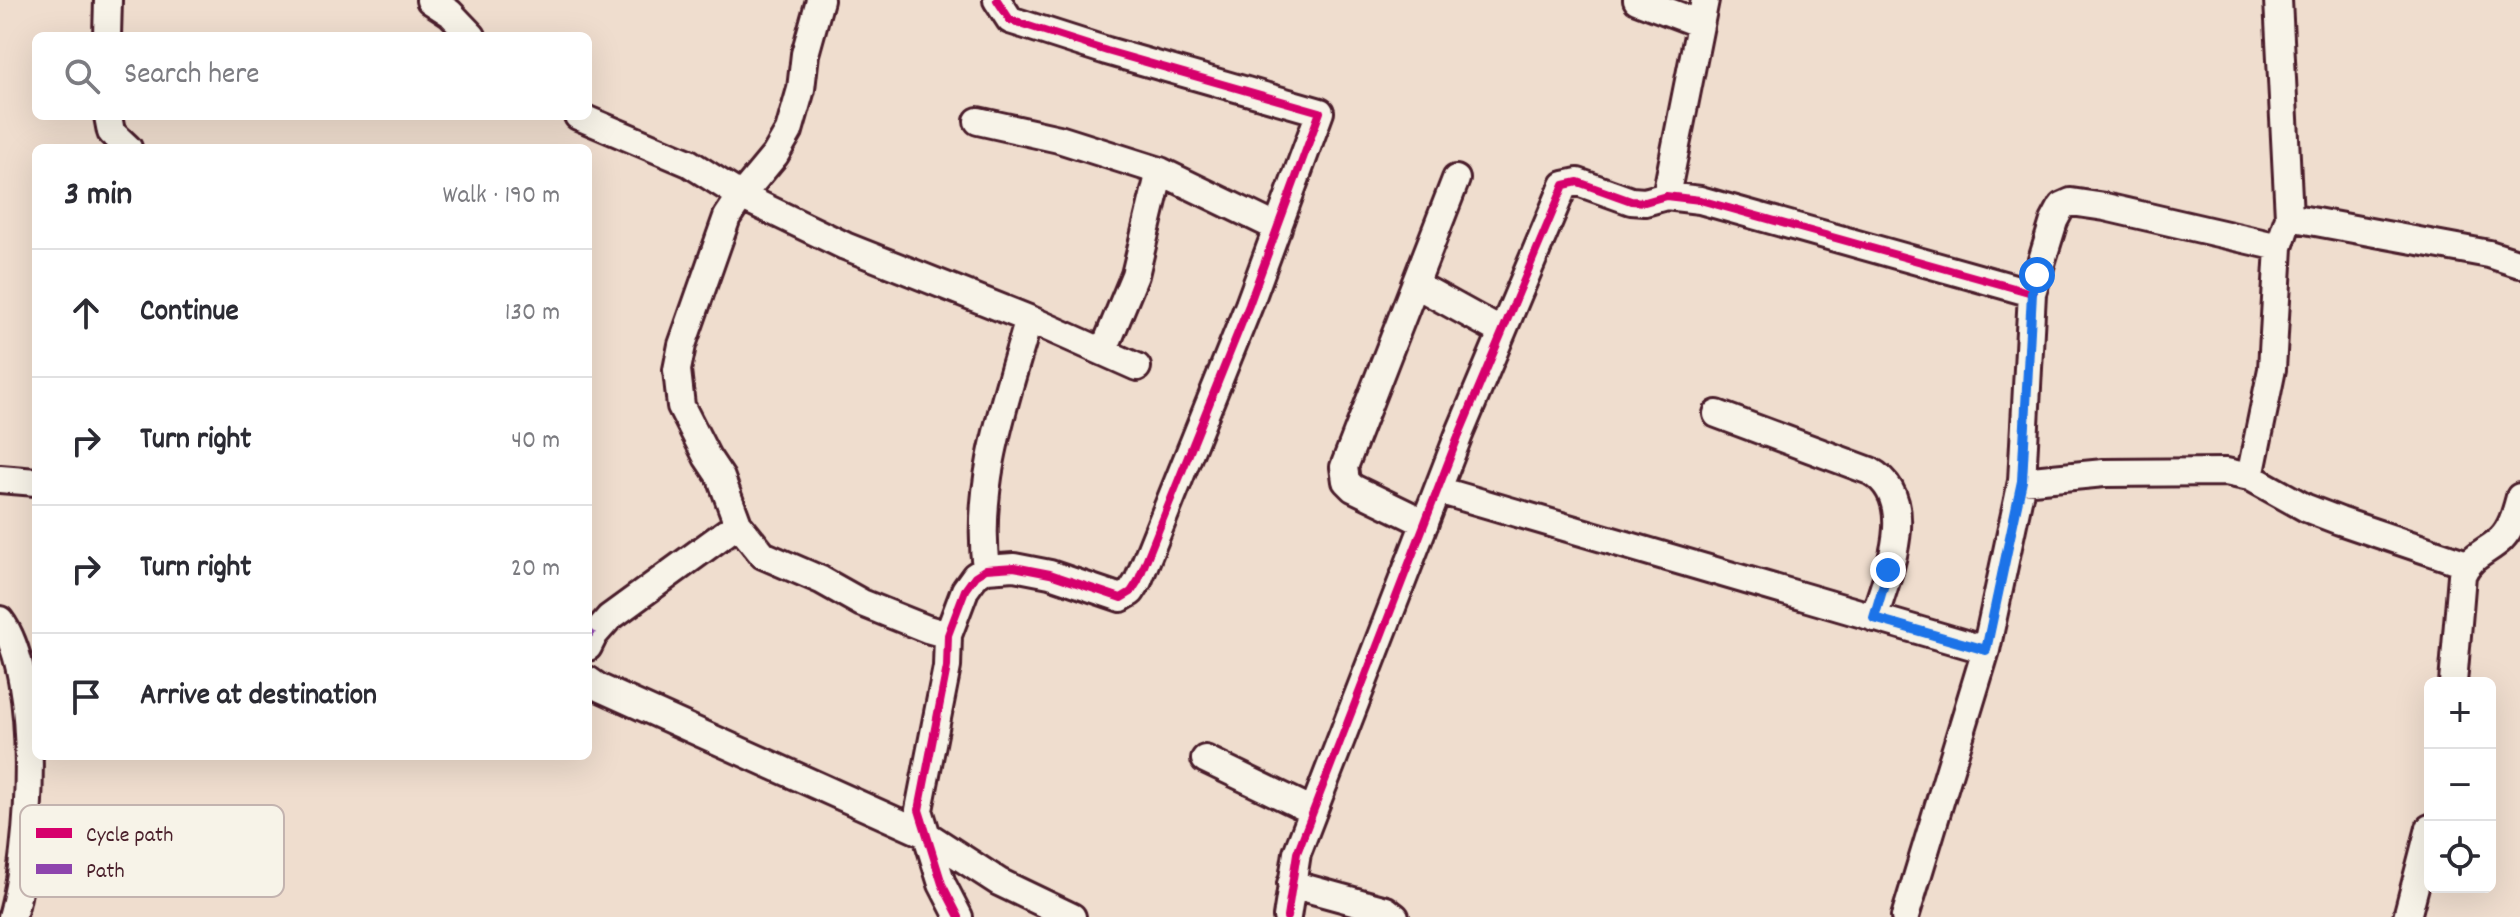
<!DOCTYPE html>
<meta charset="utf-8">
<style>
:root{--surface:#fff;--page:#f7f7f7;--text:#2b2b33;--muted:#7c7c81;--line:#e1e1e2}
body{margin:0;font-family:Dekko,sans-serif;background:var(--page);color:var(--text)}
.controls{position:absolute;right:24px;bottom:24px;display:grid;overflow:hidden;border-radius:12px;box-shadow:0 8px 32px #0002}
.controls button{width:72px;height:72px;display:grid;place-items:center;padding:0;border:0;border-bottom:2px solid var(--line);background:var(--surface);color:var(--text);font:40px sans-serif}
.stop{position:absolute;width:24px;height:24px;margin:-18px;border:6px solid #1a73e8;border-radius:50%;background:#fff}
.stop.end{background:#1a73e8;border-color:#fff;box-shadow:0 2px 8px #0008}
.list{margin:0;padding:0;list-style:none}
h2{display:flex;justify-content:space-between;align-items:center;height:104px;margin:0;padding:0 32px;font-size:34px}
h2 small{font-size:26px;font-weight:400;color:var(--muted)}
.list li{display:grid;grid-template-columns:52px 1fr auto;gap:24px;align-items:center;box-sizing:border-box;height:128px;padding:0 32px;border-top:2px solid var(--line)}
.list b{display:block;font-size:30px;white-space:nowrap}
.list em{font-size:26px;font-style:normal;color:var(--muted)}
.icon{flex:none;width:44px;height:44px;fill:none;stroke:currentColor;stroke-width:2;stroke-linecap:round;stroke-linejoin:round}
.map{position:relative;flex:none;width:2520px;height:917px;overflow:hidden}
.search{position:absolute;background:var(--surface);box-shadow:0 8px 32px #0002;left:32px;top:32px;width:560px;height:88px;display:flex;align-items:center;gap:20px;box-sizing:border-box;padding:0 28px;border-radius:12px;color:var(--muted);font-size:30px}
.panel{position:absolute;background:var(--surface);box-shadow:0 8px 32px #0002;left:32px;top:144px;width:560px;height:616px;border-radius:12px}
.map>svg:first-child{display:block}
</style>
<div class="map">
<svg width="2520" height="917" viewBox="0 0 2520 917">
<rect width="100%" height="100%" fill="#efddce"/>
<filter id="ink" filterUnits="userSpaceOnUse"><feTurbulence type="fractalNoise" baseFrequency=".0125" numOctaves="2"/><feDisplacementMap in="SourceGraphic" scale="16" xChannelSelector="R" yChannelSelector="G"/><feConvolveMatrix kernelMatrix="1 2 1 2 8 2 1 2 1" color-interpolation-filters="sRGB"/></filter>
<g filter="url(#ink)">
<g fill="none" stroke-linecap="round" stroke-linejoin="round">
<!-- minor casing -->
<g stroke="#4a1f2b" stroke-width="32">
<path id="minor" d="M430 0 450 13 472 36
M1637 0 1698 23
M107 36 108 0
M108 116 111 132 128 148
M578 116 689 163 741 196 775 155 789 131 801 89 805 54 820 0
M978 121 1059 139 1160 171 1278 228
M1666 196 1705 0
M2289 217 2489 254 2520 264
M1415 284 1502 332
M1103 352 1135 275 1160 171
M1717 414 1870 471C1921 499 1887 575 1874 618
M2250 477 2272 369 2279 247 2289 217 2278 0
M0 479 36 482
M2022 481 2104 473 2226 472 2250 477 2306 508 2340 521 2467 564
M1438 490 1986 650
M1425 523 1353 488 1346 481 1344 467 1456 179
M986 569C975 483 1005 402 1029 319
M0 620C42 676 31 851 12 917
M948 635 927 629 862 603 821 580 763 555 738 524 721 478 707 457 681 406 677 370 682 345 727 217 741 196 845 246 1029 319 1137 367
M588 647 594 635 609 618 738 524
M588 680 598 687 925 834 999 882 1072 917
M2453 683 2462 575C2470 556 2487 552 2501 539 2512 528 2516 512 2520 497
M1205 759 1313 811
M1291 884 1386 910 1395 917
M959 917 942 884 919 810 947 667 948 635 965 590 975 576 986 569 1014 567 1050 574 1121 598 1131 592 1138 581 1249 305 1320 112 1107 51 1010 20 997 0
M1287 917 1297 853 1458 437 1564 185 1578 182 1631 201 1645 202 1666 196 1700 200 2032 293
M1905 917 1986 650 2022 481 2032 293 2054 221 2062 206 2071 202 2105 207 2279 247
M2407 917 2430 828"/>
</g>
<!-- minor -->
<use href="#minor" stroke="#f7f3e8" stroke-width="26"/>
<!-- quiet -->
<path stroke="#8e44ad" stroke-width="6" stroke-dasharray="12 6" stroke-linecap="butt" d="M588 630 594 635"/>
<!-- cycleway casing -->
<g stroke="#f7f3e8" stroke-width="13">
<path id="cycleway" d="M959 917 942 884 919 810 947 667 948 635 965 590 975 576 986 569 1014 567 1050 574 1121 598 1131 592 1138 581 1249 305 1320 112 1107 51 1010 20 997 0
M1287 917 1297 853 1458 437 1564 185 1578 182 1631 201 1645 202 1666 196 1700 200 2032 293"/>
</g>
<!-- cycleway -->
<use href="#cycleway" stroke="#d6006c" stroke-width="8"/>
</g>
</g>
<g fill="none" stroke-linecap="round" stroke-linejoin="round" filter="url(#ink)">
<!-- route -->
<path stroke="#1a73e8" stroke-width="10" d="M1888 570 1874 618 1986 650 2022 481 2032 293 2037 275"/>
</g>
<!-- legend -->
<rect x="20" y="805" width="264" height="92" rx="12" fill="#f7f3e8" stroke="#c3b3af" stroke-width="2"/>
<rect x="36" y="828" width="36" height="10" fill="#d6006c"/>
<rect x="36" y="864" width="36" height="10" fill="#8e44ad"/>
<g font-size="22" fill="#4a1f2b">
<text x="86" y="841">Cycle path</text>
<text x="86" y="877">Path</text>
</g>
</svg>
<div class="controls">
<button>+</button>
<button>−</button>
<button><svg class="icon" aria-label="locate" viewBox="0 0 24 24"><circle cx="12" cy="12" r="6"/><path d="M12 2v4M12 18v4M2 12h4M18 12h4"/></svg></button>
</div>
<div class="stop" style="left:2037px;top:275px"></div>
<div class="stop end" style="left:1888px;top:570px"></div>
<div class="search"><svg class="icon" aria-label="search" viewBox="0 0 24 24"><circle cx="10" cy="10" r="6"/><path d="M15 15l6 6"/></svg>Search here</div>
<section class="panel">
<h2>3 min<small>Walk · 190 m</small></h2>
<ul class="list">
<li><svg class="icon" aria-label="ahead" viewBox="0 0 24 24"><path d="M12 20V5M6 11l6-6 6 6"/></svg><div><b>Continue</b></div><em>130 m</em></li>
<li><svg class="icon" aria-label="right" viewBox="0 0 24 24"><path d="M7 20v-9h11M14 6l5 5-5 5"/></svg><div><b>Turn right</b></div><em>40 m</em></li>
<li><svg class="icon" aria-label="right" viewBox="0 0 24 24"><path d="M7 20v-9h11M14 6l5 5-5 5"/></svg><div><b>Turn right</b></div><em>20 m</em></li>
<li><svg class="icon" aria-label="arrive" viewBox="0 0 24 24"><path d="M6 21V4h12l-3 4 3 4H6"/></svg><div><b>Arrive at destination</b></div></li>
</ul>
</section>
</div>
